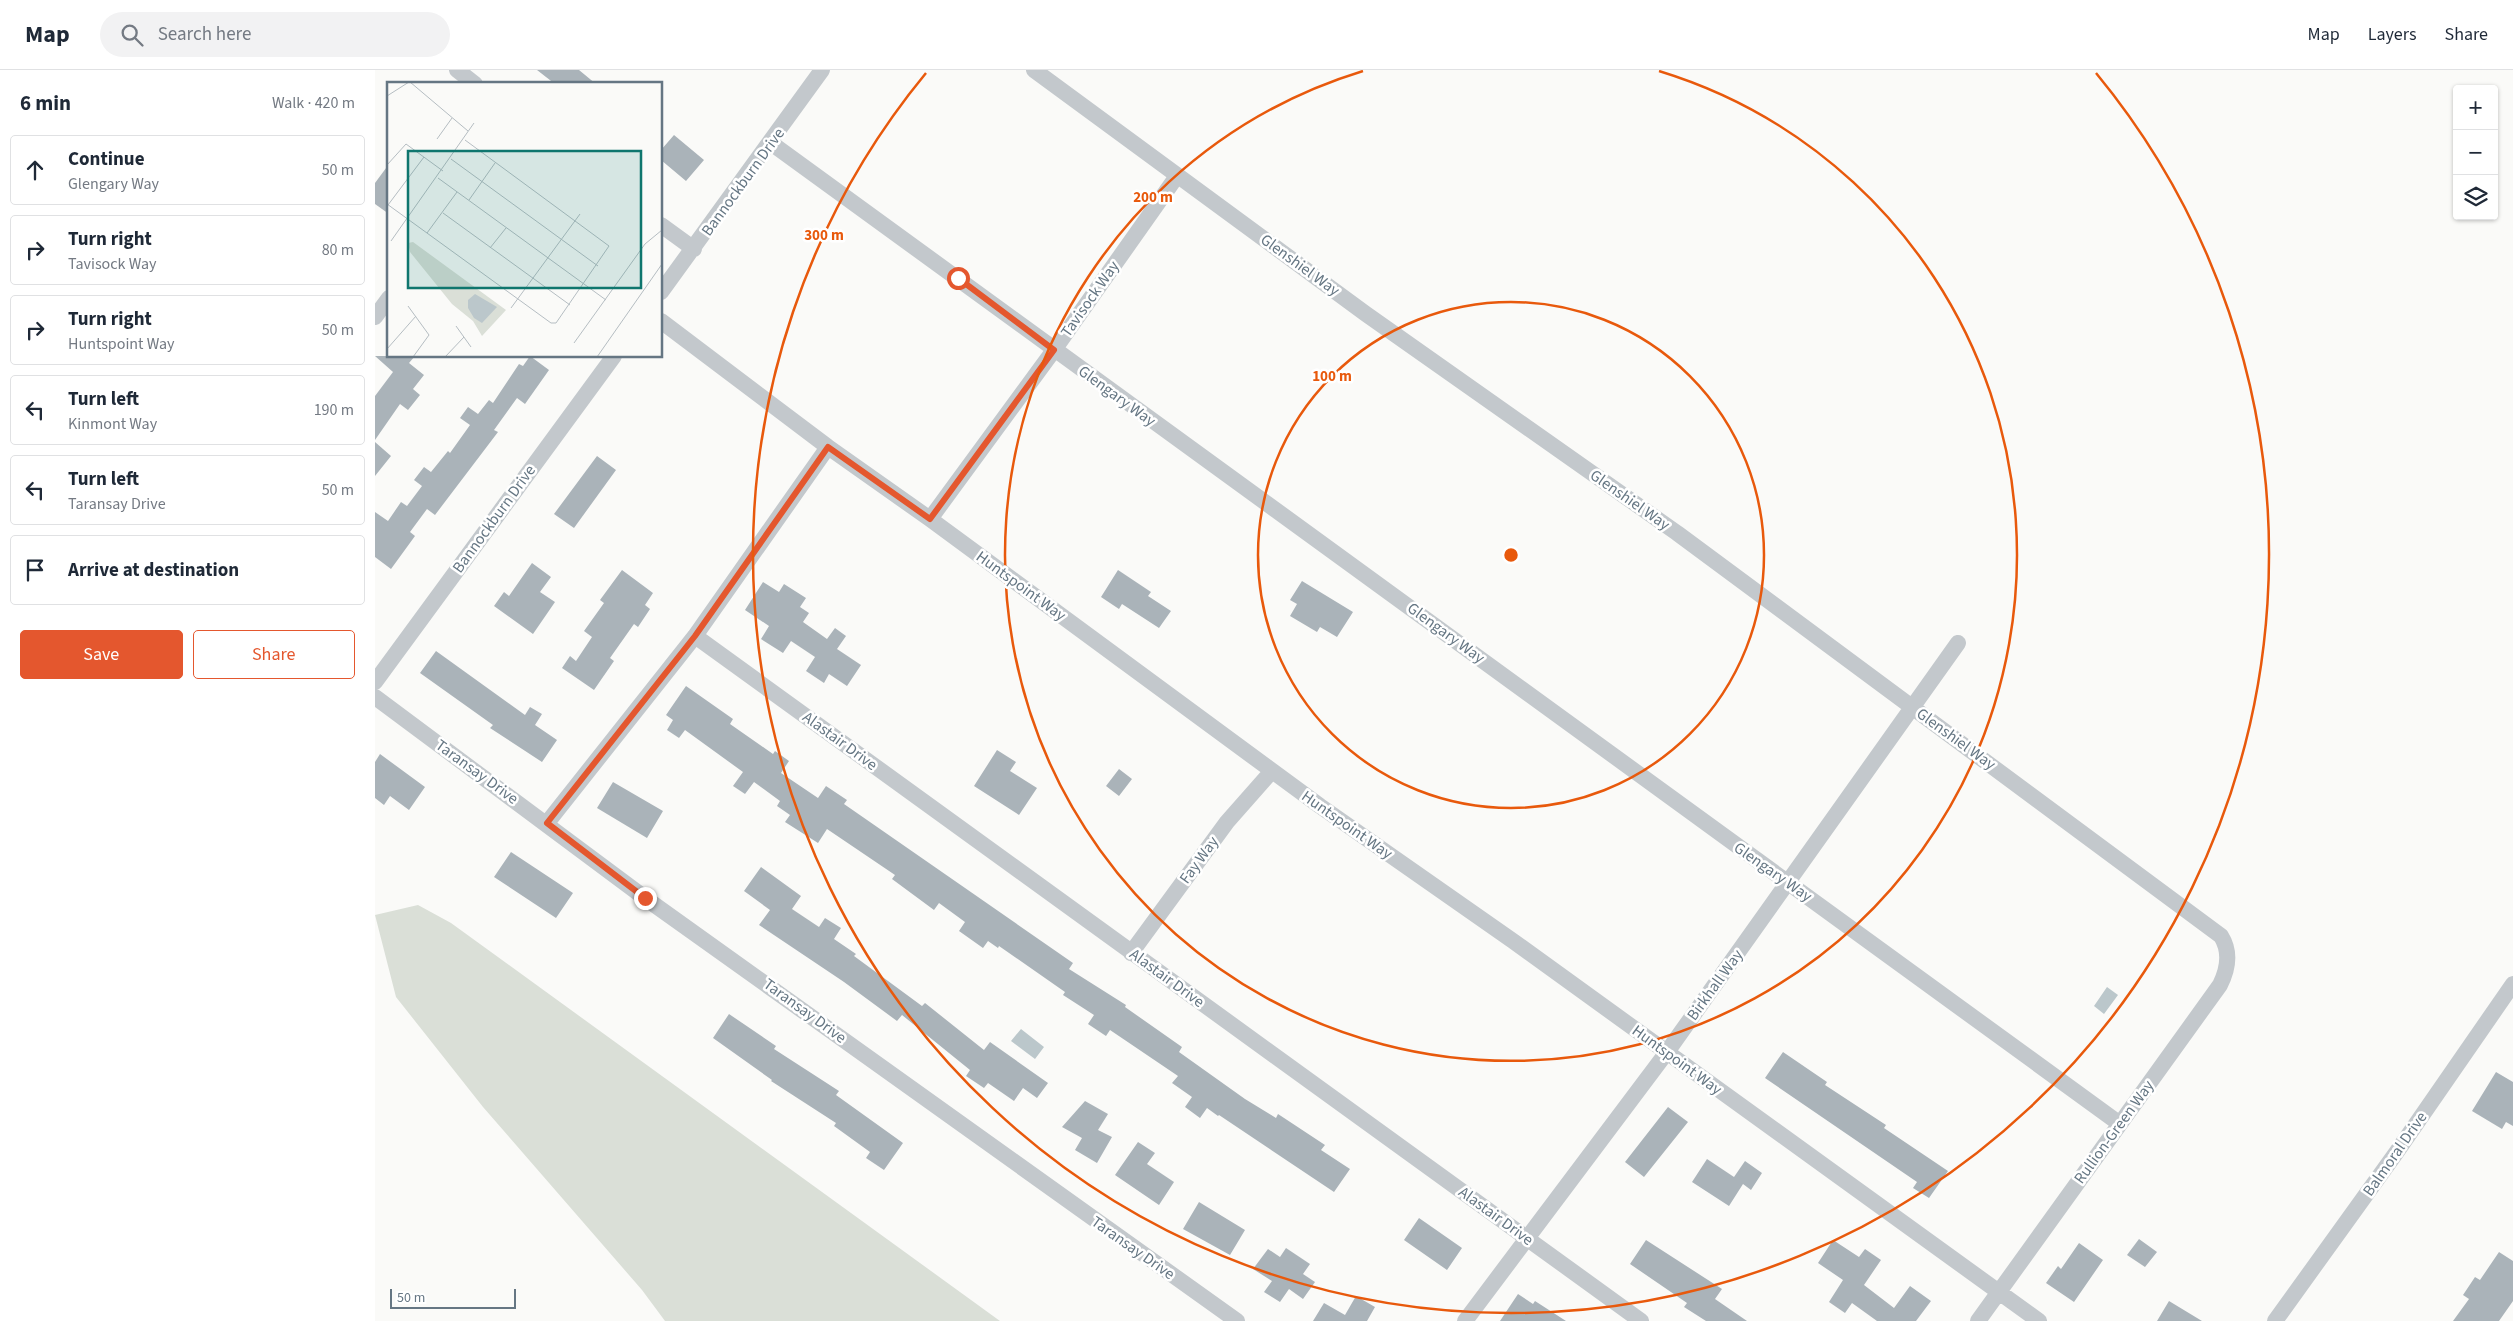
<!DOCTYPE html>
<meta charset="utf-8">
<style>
:root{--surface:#fff;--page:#f2f2f3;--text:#1f2937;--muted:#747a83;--line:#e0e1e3;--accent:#e4572e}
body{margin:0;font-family:"Source Sans 3",sans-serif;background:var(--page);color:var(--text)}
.controls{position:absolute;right:15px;top:15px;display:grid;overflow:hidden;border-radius:5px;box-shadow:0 1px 4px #0004}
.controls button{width:45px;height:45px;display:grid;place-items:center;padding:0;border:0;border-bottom:1px solid var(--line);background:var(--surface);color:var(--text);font:25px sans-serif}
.scale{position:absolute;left:15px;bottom:12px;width:126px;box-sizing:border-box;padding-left:5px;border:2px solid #657683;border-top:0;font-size:14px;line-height:18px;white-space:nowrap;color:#657683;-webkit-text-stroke:4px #fff;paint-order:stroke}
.stop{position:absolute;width:15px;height:15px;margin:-11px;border:4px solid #e4572e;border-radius:50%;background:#fff}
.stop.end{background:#e4572e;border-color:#fff;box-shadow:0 1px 5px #0008}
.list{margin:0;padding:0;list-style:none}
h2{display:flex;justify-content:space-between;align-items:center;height:65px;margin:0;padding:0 20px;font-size:21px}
h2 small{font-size:16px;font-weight:400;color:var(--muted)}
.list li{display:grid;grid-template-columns:32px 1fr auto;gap:15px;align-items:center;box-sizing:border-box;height:70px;margin:0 10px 10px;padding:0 10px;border:1px solid var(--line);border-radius:5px}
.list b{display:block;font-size:19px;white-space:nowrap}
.list p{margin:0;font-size:16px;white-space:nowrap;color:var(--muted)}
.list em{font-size:16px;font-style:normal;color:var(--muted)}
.actions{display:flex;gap:10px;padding:15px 20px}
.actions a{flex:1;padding:11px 0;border:1px solid var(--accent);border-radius:5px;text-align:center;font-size:18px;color:var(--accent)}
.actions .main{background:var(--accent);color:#fff}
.icon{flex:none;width:28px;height:28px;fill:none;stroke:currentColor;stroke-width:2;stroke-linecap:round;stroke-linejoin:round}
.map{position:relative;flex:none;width:2138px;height:1251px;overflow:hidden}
header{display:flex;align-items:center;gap:30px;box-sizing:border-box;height:70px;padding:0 25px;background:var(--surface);border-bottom:1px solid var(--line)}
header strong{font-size:24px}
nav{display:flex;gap:28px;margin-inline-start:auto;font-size:18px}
.search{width:350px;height:45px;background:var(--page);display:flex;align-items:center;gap:12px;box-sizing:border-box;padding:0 18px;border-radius:28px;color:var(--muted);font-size:19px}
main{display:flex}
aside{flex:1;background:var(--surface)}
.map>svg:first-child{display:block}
</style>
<header>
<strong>Map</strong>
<div class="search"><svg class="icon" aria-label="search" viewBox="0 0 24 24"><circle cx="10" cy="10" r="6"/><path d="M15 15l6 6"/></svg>Search here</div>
<nav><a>Map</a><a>Layers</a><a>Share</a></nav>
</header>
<main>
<aside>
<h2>6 min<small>Walk · 420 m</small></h2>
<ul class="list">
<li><svg class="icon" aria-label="ahead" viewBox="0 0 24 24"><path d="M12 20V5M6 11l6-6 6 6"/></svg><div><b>Continue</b><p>Glengary Way</p></div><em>50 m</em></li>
<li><svg class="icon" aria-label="right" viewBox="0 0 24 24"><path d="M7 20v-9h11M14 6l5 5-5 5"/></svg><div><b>Turn right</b><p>Tavisock Way</p></div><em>80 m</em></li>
<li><svg class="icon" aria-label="right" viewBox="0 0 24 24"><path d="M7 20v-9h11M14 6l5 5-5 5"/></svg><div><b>Turn right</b><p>Huntspoint Way</p></div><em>50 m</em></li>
<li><svg class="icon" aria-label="left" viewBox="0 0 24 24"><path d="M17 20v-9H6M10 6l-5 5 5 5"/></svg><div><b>Turn left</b><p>Kinmont Way</p></div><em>190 m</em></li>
<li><svg class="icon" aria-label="left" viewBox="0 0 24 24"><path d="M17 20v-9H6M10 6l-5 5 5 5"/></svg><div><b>Turn left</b><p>Taransay Drive</p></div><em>50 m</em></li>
<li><svg class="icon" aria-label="arrive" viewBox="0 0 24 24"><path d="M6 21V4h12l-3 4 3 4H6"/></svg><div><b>Arrive at destination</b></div></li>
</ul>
<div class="actions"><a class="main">Save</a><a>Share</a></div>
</aside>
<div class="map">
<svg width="2138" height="1251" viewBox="0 0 2138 1251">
<rect width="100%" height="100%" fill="#fafaf8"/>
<!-- green -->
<path fill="#dadfd7" d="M43 835 76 853 625 1251H290L267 1220 108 1037 21 927 0 845Z"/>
<!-- water -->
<path fill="#bbc7cb" d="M1732 917 1743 925 1729 944 1719 936Z
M646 959 669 977 660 989 636 971Z"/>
<!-- building -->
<path fill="#aab3b9" d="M162 0H204L221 14H180Z
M299 65 329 90 311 111 286 90V80Z
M14 94V144L0 134V113Z
M0 286H40L34 293 49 305 38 319 45 325 33 340 25 334 0 370V326L18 302Z
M155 286 174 300 150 334 142 328 119 360 123 362 60 445 52 439 35 462 40 466 16 499 0 487V442L13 451 26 432 32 436 47 416 39 410 49 397 56 402 73 381 75 383 95 355 85 348 93 337 103 344 114 330 118 333 144 294 148 296Z
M0 372 16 386 0 406Z
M222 386 241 400 199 458 179 444Z
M157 493 176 507 165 522 180 532 158 564 119 536 129 522 134 526Z
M247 500 278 523 270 535 275 539 263 557 259 554 235 588 239 591 219 620 187 598 195 586 201 591 217 567 209 561 229 533 225 530Z
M743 500 776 522 773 526 796 541 784 558 747 534 744 539 726 527Z
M927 511 978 542 962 567 945 557 942 562 915 546 922 534 915 530Z
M388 512 404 522 409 514 431 528 425 537 434 543 428 552 452 569 460 558 471 566 462 579 486 595 472 616 454 604 449 613 431 601 440 587 416 571 408 583 386 569 394 556 370 540Z
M61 581 150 645 155 637 167 644 160 655 182 670 167 692 115 658 118 655 45 603Z
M311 616 358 649 355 654 398 684 400 681 414 691 406 703 443 728 451 716 472 730 469 734 698 893 694 899 751 935 750 937 807 977 804 982 870 1029 901 1048 903 1044 950 1075 946 1080 975 1099 959 1122 844 1045 843 1046 832 1038 825 1048 810 1037 817 1027 797 1013 803 1006 735 960 731 966 713 954 719 945 688 925 690 922 624 876 623 878 613 871 608 878 584 861 590 852 564 833 559 840 517 809 520 805 452 759 443 773 410 752 415 745 402 736 405 731 379 712 370 724 358 716 368 702 310 660 304 668 292 660 298 650 291 645Z
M622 680 641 692 635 701 662 718 644 745 599 716Z
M5 684 50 717 34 740 15 726 9 735 0 728V692Z
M744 699 757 709 744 726 731 716Z
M238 712 288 741 272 768 222 738Z
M136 782 198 823 181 848 119 807Z
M386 797 426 826 417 839 444 857 450 848 466 858 459 869 481 884 479 886 547 936 550 933 609 980 615 972 673 1013 662 1028 648 1018 639 1031 613 1013 609 1018 591 1006 595 1000 527 945 522 951 469 912 384 855 395 840 369 821Z
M354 944 401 976 399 979 464 1021 461 1025 528 1073 509 1100 491 1088 495 1082 459 1056 461 1053 396 1011 397 1010 338 968Z
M1408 982 1452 1012 1450 1015 1511 1055 1509 1058 1573 1101 1554 1128 1538 1118 1542 1112 1390 1008Z
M2121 1002 2138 1012V1056L2131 1052 2127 1059 2097 1041Z
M710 1031 733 1044 723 1060 737 1067 722 1093 700 1080 707 1068 687 1057Z
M1293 1037 1313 1052 1269 1107 1250 1092Z
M763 1072 780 1083 772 1094 799 1112 784 1135 740 1105Z
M1332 1089 1359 1107 1370 1091 1387 1103 1376 1120 1368 1114 1354 1136 1317 1112Z
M824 1132 870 1160 855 1185 808 1159Z
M1044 1148 1087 1178 1072 1200 1029 1170Z
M1764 1169 1782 1182 1770 1197 1752 1185Z
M1271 1170 1347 1219 1340 1229 1372 1251H1331L1309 1237 1312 1233 1255 1194Z
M1458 1170 1484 1187 1490 1179 1506 1190 1489 1215 1519 1238 1535 1216 1556 1231 1541 1251H1502L1477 1233 1470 1243 1454 1232 1468 1210 1443 1193Z
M1704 1173 1728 1190 1699 1232 1671 1213 1683 1196 1686 1199Z
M911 1178 935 1194 928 1204 940 1212 928 1229 914 1219 905 1232 889 1222 897 1211 878 1199 893 1179 905 1187Z
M2124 1182 2138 1191V1231L2124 1251H2078L2094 1229 2088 1225 2100 1207 2105 1210Z
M1143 1224 1158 1234 1160 1231 1191 1251H1125Z
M981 1226 1000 1237 992 1251H938L949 1233 970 1245Z
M1794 1231 1827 1251H1782Z"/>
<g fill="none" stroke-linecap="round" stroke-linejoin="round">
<!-- street -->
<path stroke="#c3c8cc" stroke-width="16" d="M82 0 100 14
M659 0 991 244 1302 463 1846 866C1856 882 1853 899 1845 915L1603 1251
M396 73 1745 1054
M286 155 319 179
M286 222 447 0
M0 247 14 228
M286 251 453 377 555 449 945 736 1138 871 1664 1251
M555 449 679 280 802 106
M320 566 1266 1251
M0 612 239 286
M0 627 270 828 862 1251
M172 753 320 566 453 377
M756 883 852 752 897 701
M1090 1251 1292 982 1583 573
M1900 1251 2021 1083 2138 914"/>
</g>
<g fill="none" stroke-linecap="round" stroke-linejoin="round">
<!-- route -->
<path stroke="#e4572e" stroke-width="6" d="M270 828 172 753 320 566 453 377 555 449 679 280 583 208"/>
</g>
<!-- distance rings -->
<g fill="none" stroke="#e8590c" stroke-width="2.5">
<circle cx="1136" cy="485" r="253"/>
<path d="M1284 1A506 506 0 1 1 988 1"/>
<path d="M1721 3A758 758 0 1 1 551 3"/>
</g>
<g text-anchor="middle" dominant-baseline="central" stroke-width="5" stroke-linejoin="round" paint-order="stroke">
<!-- street labels -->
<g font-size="16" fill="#657683" stroke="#fff">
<text transform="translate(368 112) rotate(-54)">Bannockburn Drive</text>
<text transform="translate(925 195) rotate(36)">Glenshiel Way</text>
<text transform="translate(715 229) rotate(-55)">Tavisock Way</text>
<text transform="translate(742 326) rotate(36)">Glengary Way</text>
<text transform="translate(1255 430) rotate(35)">Glenshiel Way</text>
<text transform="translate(119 449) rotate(-54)">Bannockburn Drive</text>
<text transform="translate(646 516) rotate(36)">Huntspoint Way</text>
<text transform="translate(1071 563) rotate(36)">Glengary Way</text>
<text transform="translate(1581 669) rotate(36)">Glenshiel Way</text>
<text transform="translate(465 671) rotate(36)">Alastair Drive</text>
<text transform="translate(102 702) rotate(36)">Taransay Drive</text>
<text transform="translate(972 755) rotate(35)">Huntspoint Way</text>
<text transform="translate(824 790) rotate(-54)">Fay Way</text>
<text transform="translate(1398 802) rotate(35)">Glengary Way</text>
<text transform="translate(792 908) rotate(36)">Alastair Drive</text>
<text transform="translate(1340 915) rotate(-54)">Birkhall Way</text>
<text transform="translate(430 941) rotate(36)">Taransay Drive</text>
<text transform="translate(1302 990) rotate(36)">Huntspoint Way</text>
<text transform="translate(1739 1062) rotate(-54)">Rullion-Green Way</text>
<text transform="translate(2020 1084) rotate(-55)">Balmoral Drive</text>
<text transform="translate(1121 1146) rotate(36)">Alastair Drive</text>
<text transform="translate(758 1178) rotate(35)">Taransay Drive</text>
</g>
</g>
<!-- overview -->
<g transform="translate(12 12)">
<rect width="275" height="275" fill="#fafaf8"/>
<path d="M26 160 119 228 95 254 86 239 65 222 23 170 21 161Z" fill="#dadfd7"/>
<path d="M88 212 110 225 95 241 87 236 81 226V218Z" fill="#bbc7cb"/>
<path fill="none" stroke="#b5bdc2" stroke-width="1" d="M23 0 81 49M0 14 22 0M50 57 65 36M64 77 211 184M0 83 19 62 56 89M51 96 219 218M82 118 108 81M0 122 164 241H169L222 164 78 58M1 123 37 75M56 131 183 223M40 151 70 110M4 159 87 41M103 166 119 146M21 224 42 253 26 275M124 226 193 132M69 244 84 265M187 261 258 162 275 148M0 267 29 234M58 275 77 255M210 275 275 182"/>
<path fill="#0f766e" fill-opacity="0.15" stroke="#0f766e" stroke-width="2.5" d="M21 69H254V206H21Z"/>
<rect width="275" height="275" fill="none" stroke="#657683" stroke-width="2.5"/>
</g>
<circle cx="1136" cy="485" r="8" fill="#e8590c" stroke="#fff" stroke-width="2.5"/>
<g font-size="15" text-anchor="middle" font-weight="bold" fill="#e8590c" stroke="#fff" stroke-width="5" stroke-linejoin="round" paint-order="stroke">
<text x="778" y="132">200 m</text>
<text x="449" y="170">300 m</text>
<text x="957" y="311">100 m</text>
</g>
</svg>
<div class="controls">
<button>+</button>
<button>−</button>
<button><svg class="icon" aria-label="layers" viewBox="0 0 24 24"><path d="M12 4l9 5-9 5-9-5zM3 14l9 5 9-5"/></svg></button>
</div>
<div class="scale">50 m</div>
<div class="stop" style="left:583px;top:208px"></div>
<div class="stop end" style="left:270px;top:828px"></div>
</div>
</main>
